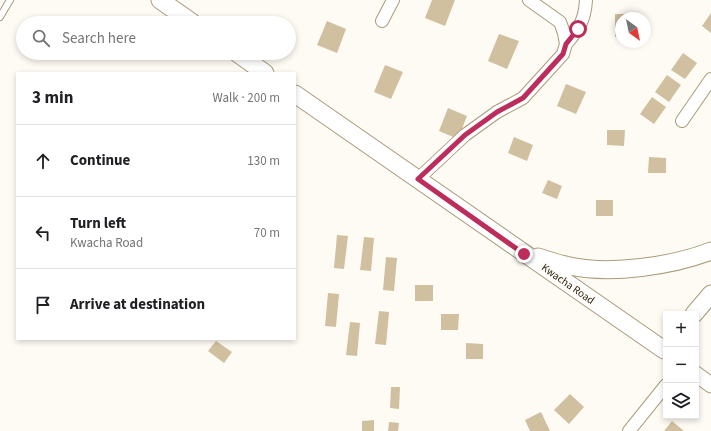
<!DOCTYPE html>
<meta charset="utf-8">
<style>
:root{--surface:#fff;--page:#f6f6f6;--text:#202124;--muted:#757577;--line:#e0e0e0}
body{margin:0;font-family:"Source Sans 3",sans-serif;background:var(--page);color:var(--text)}
.controls{position:absolute;right:12px;bottom:12px;display:grid;overflow:hidden;border-radius:0px;box-shadow:0 2px 6px #0003}
.controls button{width:36px;height:36px;display:grid;place-items:center;padding:0;border:0;border-bottom:1px solid var(--line);background:var(--surface);color:var(--text);font:20px sans-serif}
.compass{position:absolute;left:615px;top:12px;width:36px;height:36px;border-radius:50%;background:var(--surface);box-shadow:0 2px 6px #0003;rotate:147deg}
.stop{position:absolute;width:12px;height:12px;margin:-9px;border:3px solid #bc2d5b;border-radius:50%;background:#fff}
.stop.end{background:#bc2d5b;border-color:#fff;box-shadow:0 1px 4px #0008}
.list{margin:0;padding:0;list-style:none}
h2{display:flex;justify-content:space-between;align-items:center;height:52px;margin:0;padding:0 16px;font-size:17px}
h2 small{font-size:13px;font-weight:400;color:var(--muted)}
.list li{display:grid;grid-template-columns:26px 1fr auto;gap:12px;align-items:center;box-sizing:border-box;height:72px;padding:0 16px;border-top:1px solid var(--line)}
.list b{display:block;font-size:15px;white-space:nowrap}
.list p{margin:0;font-size:13px;white-space:nowrap;color:var(--muted)}
.list em{font-size:13px;font-style:normal;color:var(--muted)}
.icon{flex:none;width:22px;height:22px;fill:none;stroke:currentColor;stroke-width:2;stroke-linecap:round;stroke-linejoin:round}
.map{position:relative;flex:none;width:711px;height:431px;overflow:hidden}
.search{position:absolute;background:var(--surface);box-shadow:0 2px 6px #0003;left:16px;top:16px;width:280px;height:44px;display:flex;align-items:center;gap:10px;box-sizing:border-box;padding:0 14px;border-radius:22px;color:var(--muted);font-size:15px}
.panel{position:absolute;background:var(--surface);box-shadow:0 2px 6px #0003;left:16px;top:72px;width:280px;height:268px;border-radius:0px}
.map>svg:first-child{display:block}
</style>
<div class="map">
<svg width="711" height="431" viewBox="0 0 711 431">
<rect width="100%" height="100%" fill="#fefbf4"/>
<!-- building -->
<path fill="#d0c09f" d="M432 0H455L445 26 425 18Z
M711 13V33L702 26Z
M615 14H630V18H621V37H615Z
M327 21 346 29 337 53 317 45Z
M499 34 519 41 507 69 488 61Z
M683 53 697 63 685 79 671 70Z
M385 65 403 72 391 99 374 92Z
M667 75 681 85 669 102 655 92Z
M566 84 586 92 576 114 557 106Z
M652 97 666 107 654 124 640 114Z
M448 108 467 116 458 139 439 131Z
M607 130H625L624 146 607 145Z
M514 137 533 145 527 161 508 153Z
M649 157 666 158V173H648Z
M548 180 562 186 557 199 542 193Z
M596 200H613V216H596Z
M337 235 348 236 344 269 334 268Z
M364 237 374 238 371 271 360 270Z
M386 257 397 258 394 291 383 290Z
M415 285H433V301H415Z
M328 293 339 294 336 327 325 326Z
M379 311 389 312 386 345 375 344Z
M441 314H459L458 330H441Z
M350 322 360 323 357 356 346 355Z
M216 341 232 352 224 363 208 351Z
M466 343 483 344V359H466Z
M391 387H400L399 409 390 408Z
M570 394 584 407 569 424 554 410Z
M541 412 550 431H530L525 420Z
M374 420V431H362V421Z
M672 421 684 431H664Z
M389 422 399 423 398 431H388Z"/>
<g fill="none" stroke-linecap="round" stroke-linejoin="round">
<!-- service casing -->
<g stroke="#aa9b7b" stroke-width="8">
<path id="service" d="M0 17 10 0"/>
</g>
<!-- minor casing -->
<g stroke="#aa9b7b" stroke-width="14">
<path id="minor" d="M382 21 393 0
M566 44C579 29 585 20 586 0
M682 121 711 79
M418 179 465 135 497 112 523 98 563 54 566 44 564 33 560 22 529 0
M629 431 666 385"/>
</g>
<!-- tertiary casing -->
<g stroke="#aa9b7b" stroke-width="17">
<path id="tertiary" d="M696 374 711 385"/>
</g>
<!-- secondary casing -->
<g stroke="#aa9b7b" stroke-width="19">
<path id="secondary" d="M160 0 193 23
M237 53 265 73
M295 94 664 350 666 347
M538 257C548 260 559 264 570 266 611 275 672 266 711 251
M694 314 711 294"/>
</g>
<!-- service -->
<use href="#service" stroke="#fff" stroke-width="6"/>
<!-- minor -->
<use href="#minor" stroke="#fff" stroke-width="12"/>
<!-- tertiary -->
<use href="#tertiary" stroke="#fff" stroke-width="15"/>
<!-- secondary -->
<use href="#secondary" stroke="#fff" stroke-width="17"/>
</g>
<g fill="none" stroke-linecap="round" stroke-linejoin="round">
<!-- route -->
<path stroke="#bc2d5b" stroke-width="5" d="M524 254 418 179 465 135 497 112 523 98 563 54 566 44 578 29"/>
</g>
<g text-anchor="middle" dominant-baseline="central" stroke-width="3" stroke-linejoin="round" paint-order="stroke">
<!-- street labels -->
<g font-size="11" fill="#251f13" stroke="#fefbf4">
<text transform="translate(568 284) rotate(35)">Kwacha Road</text>
</g>
</g>
</svg>
<div class="controls">
<button>+</button>
<button>−</button>
<button><svg class="icon" aria-label="layers" viewBox="0 0 24 24"><path d="M12 4l9 5-9 5-9-5zM3 14l9 5 9-5"/></svg></button>
</div>
<svg class="compass" viewBox="-18 -18 36 36"><path d="M0-13l5 13h-10z" fill="#e53935"/><path d="M0 13l5-13h-10z" fill="#757577"/></svg>
<div class="stop" style="left:578px;top:29px"></div>
<div class="stop end" style="left:524px;top:254px"></div>
<div class="search"><svg class="icon" aria-label="search" viewBox="0 0 24 24"><circle cx="10" cy="10" r="6"/><path d="M15 15l6 6"/></svg>Search here</div>
<section class="panel">
<h2>3 min<small>Walk · 200 m</small></h2>
<ul class="list">
<li><svg class="icon" aria-label="ahead" viewBox="0 0 24 24"><path d="M12 20V5M6 11l6-6 6 6"/></svg><div><b>Continue</b></div><em>130 m</em></li>
<li><svg class="icon" aria-label="left" viewBox="0 0 24 24"><path d="M17 20v-9H6M10 6l-5 5 5 5"/></svg><div><b>Turn left</b><p>Kwacha Road</p></div><em>70 m</em></li>
<li><svg class="icon" aria-label="arrive" viewBox="0 0 24 24"><path d="M6 21V4h12l-3 4 3 4H6"/></svg><div><b>Arrive at destination</b></div></li>
</ul>
</section>
</div>
